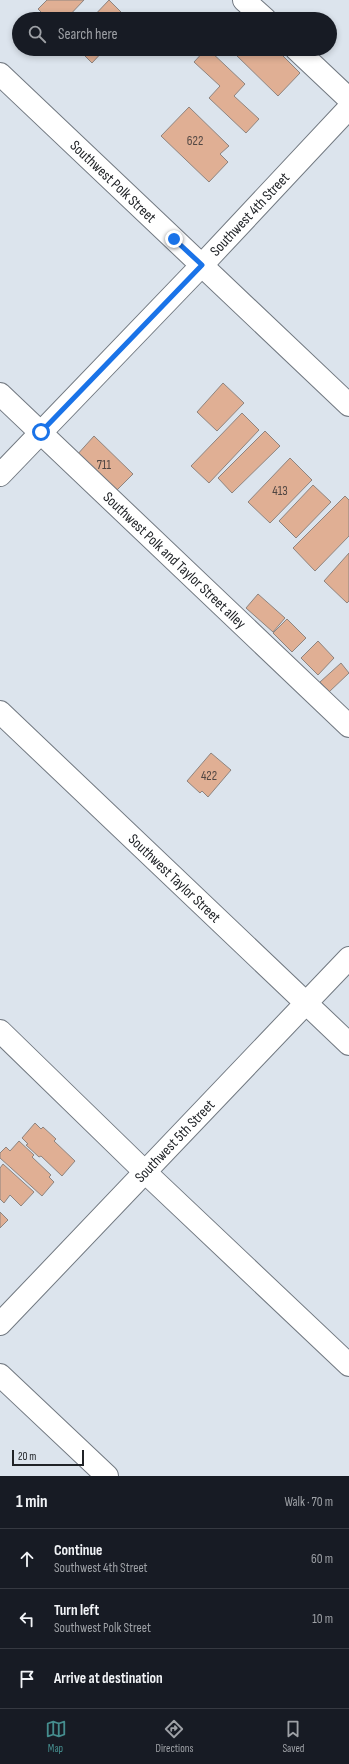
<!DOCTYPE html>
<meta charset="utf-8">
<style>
:root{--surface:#171b24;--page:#242831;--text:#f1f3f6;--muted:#9ea1a6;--line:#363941;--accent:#458d8e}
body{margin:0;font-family:"Sofia Sans Condensed",sans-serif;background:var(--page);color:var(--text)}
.scale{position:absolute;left:12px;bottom:10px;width:72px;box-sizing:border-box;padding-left:4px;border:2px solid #202327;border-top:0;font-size:11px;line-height:14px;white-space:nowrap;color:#202327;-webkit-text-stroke:3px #dce4ed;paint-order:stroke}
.stop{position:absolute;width:12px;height:12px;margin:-9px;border:3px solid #1a73e8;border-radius:50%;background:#fff}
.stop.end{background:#1a73e8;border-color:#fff;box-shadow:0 1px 4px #0008}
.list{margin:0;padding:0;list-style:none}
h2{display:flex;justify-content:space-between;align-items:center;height:52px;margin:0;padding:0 16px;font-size:17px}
h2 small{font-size:13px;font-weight:400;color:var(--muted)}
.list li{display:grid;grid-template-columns:26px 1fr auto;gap:12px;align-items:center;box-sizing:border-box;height:60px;padding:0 16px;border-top:1px solid var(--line)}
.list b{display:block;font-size:15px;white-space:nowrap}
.list p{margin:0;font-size:13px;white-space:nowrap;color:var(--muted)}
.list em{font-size:13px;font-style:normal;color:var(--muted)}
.icon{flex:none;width:22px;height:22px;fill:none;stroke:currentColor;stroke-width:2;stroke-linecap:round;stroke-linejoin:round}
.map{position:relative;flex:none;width:349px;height:1476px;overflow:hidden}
.search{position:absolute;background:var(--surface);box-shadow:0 2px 6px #0003;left:12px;right:12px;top:12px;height:44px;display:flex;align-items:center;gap:10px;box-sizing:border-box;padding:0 14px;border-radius:22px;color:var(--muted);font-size:15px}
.sheet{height:232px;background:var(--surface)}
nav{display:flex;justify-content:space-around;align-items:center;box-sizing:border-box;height:56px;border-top:1px solid var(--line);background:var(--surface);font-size:11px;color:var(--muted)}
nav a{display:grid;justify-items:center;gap:2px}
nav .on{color:var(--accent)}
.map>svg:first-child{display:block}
</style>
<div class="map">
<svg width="349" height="1476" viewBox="0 0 349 1476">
<rect width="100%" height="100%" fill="#dce4ed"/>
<!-- building -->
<path fill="#e0af94" stroke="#8e847f" d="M47 0H84L66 19H48L38 9Z
M109 0 128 19H91Z
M78 49H105L92 63Z
M206 49H208L245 84 234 96 259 119 246 133 209 98 220 86 194 62Z
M238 49H276L300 73 278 96 234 53Z
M189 107 229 146 220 154 228 162 209 182 161 136Z
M223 383 244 403 217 431 197 412Z
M242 413 259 430 209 483 191 466Z
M265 431 280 446 232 493 218 478Z
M94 436 133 474 114 493 76 456Z
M290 458 312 480 270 523 248 502Z
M313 485 331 502 296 538 279 521Z
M345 496 349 500V536L315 571 293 548Z
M349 553V601L347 603 324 581Z
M258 594 285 618 273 632 246 608Z
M287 619 306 638 292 652 273 633Z
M318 641 334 658 318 675 301 658Z
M341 663 349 673 329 692 320 682Z
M211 753 231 770 208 797 202 791 200 793 187 781Z
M35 1123 41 1129 43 1127 56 1139 54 1141 75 1161 62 1176 41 1156 39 1157 26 1145 28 1144 22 1138Z
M19 1141 34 1155 32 1157 51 1175 49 1177 54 1182 42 1196 0 1158V1153L6 1147 10 1151Z
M3 1164 34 1192 21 1206 10 1195 4 1203 0 1199V1168Z
M0 1212 8 1220 0 1228Z"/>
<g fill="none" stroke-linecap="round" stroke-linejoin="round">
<!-- minor casing -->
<g stroke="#717880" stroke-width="24">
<g id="minor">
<path d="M244 0 265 19"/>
<path d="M296 49 349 99"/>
<path id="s1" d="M0 74 349 405"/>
<path id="s2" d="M0 394 349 726"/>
<path id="s3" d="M0 475 202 265 349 108"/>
<path id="s4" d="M0 712 349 1044"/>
<path d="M0 1031 145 1172 349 1365"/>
<path id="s5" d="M0 1324 349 958"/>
<path d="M0 1375 107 1476"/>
</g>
</g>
<!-- minor -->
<use href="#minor" stroke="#fff" stroke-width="22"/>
</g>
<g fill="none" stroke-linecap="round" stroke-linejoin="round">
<!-- route -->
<path stroke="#1a73e8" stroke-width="5" d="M41 432 202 265 174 239"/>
</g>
<g text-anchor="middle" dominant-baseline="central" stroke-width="3" stroke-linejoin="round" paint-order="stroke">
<!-- number labels -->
<g font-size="13" fill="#504642">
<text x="195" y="141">622</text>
<text x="104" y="465">711</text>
<text x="280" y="491">413</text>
<text x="209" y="776">422</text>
</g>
<!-- street labels -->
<g font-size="15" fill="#202327" stroke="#dce4ed">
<text stroke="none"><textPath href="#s1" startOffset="156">Southwest Polk Street</textPath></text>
<text stroke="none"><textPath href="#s3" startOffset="361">Southwest 4th Street</textPath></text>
<text stroke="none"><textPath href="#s2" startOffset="241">Southwest Polk and Taylor Street alley</textPath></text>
<text stroke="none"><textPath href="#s4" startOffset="241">Southwest Taylor Street</textPath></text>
<text stroke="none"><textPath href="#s5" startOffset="253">Southwest 5th Street</textPath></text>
</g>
</g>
</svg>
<div class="scale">20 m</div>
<div class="stop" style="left:41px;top:432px"></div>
<div class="stop end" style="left:174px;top:239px"></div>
<div class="search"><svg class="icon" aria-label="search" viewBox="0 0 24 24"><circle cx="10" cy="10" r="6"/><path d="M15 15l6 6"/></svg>Search here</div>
</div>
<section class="sheet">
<h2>1 min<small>Walk · 70 m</small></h2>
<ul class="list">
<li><svg class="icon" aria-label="ahead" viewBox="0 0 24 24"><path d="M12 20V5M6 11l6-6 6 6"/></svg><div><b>Continue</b><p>Southwest 4th Street</p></div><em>60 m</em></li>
<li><svg class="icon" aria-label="left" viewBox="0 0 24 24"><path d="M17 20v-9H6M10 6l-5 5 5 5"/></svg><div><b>Turn left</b><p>Southwest Polk Street</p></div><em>10 m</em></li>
<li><svg class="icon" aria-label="arrive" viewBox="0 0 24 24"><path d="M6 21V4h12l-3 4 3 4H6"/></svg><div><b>Arrive at destination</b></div></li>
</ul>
</section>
<nav>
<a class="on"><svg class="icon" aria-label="map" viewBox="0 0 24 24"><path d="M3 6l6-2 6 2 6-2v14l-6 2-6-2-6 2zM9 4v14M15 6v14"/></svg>Map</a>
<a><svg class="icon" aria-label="directions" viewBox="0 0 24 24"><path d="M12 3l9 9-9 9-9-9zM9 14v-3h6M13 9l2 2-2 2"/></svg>Directions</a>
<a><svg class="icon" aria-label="saved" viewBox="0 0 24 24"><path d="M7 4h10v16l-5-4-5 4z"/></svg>Saved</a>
</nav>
